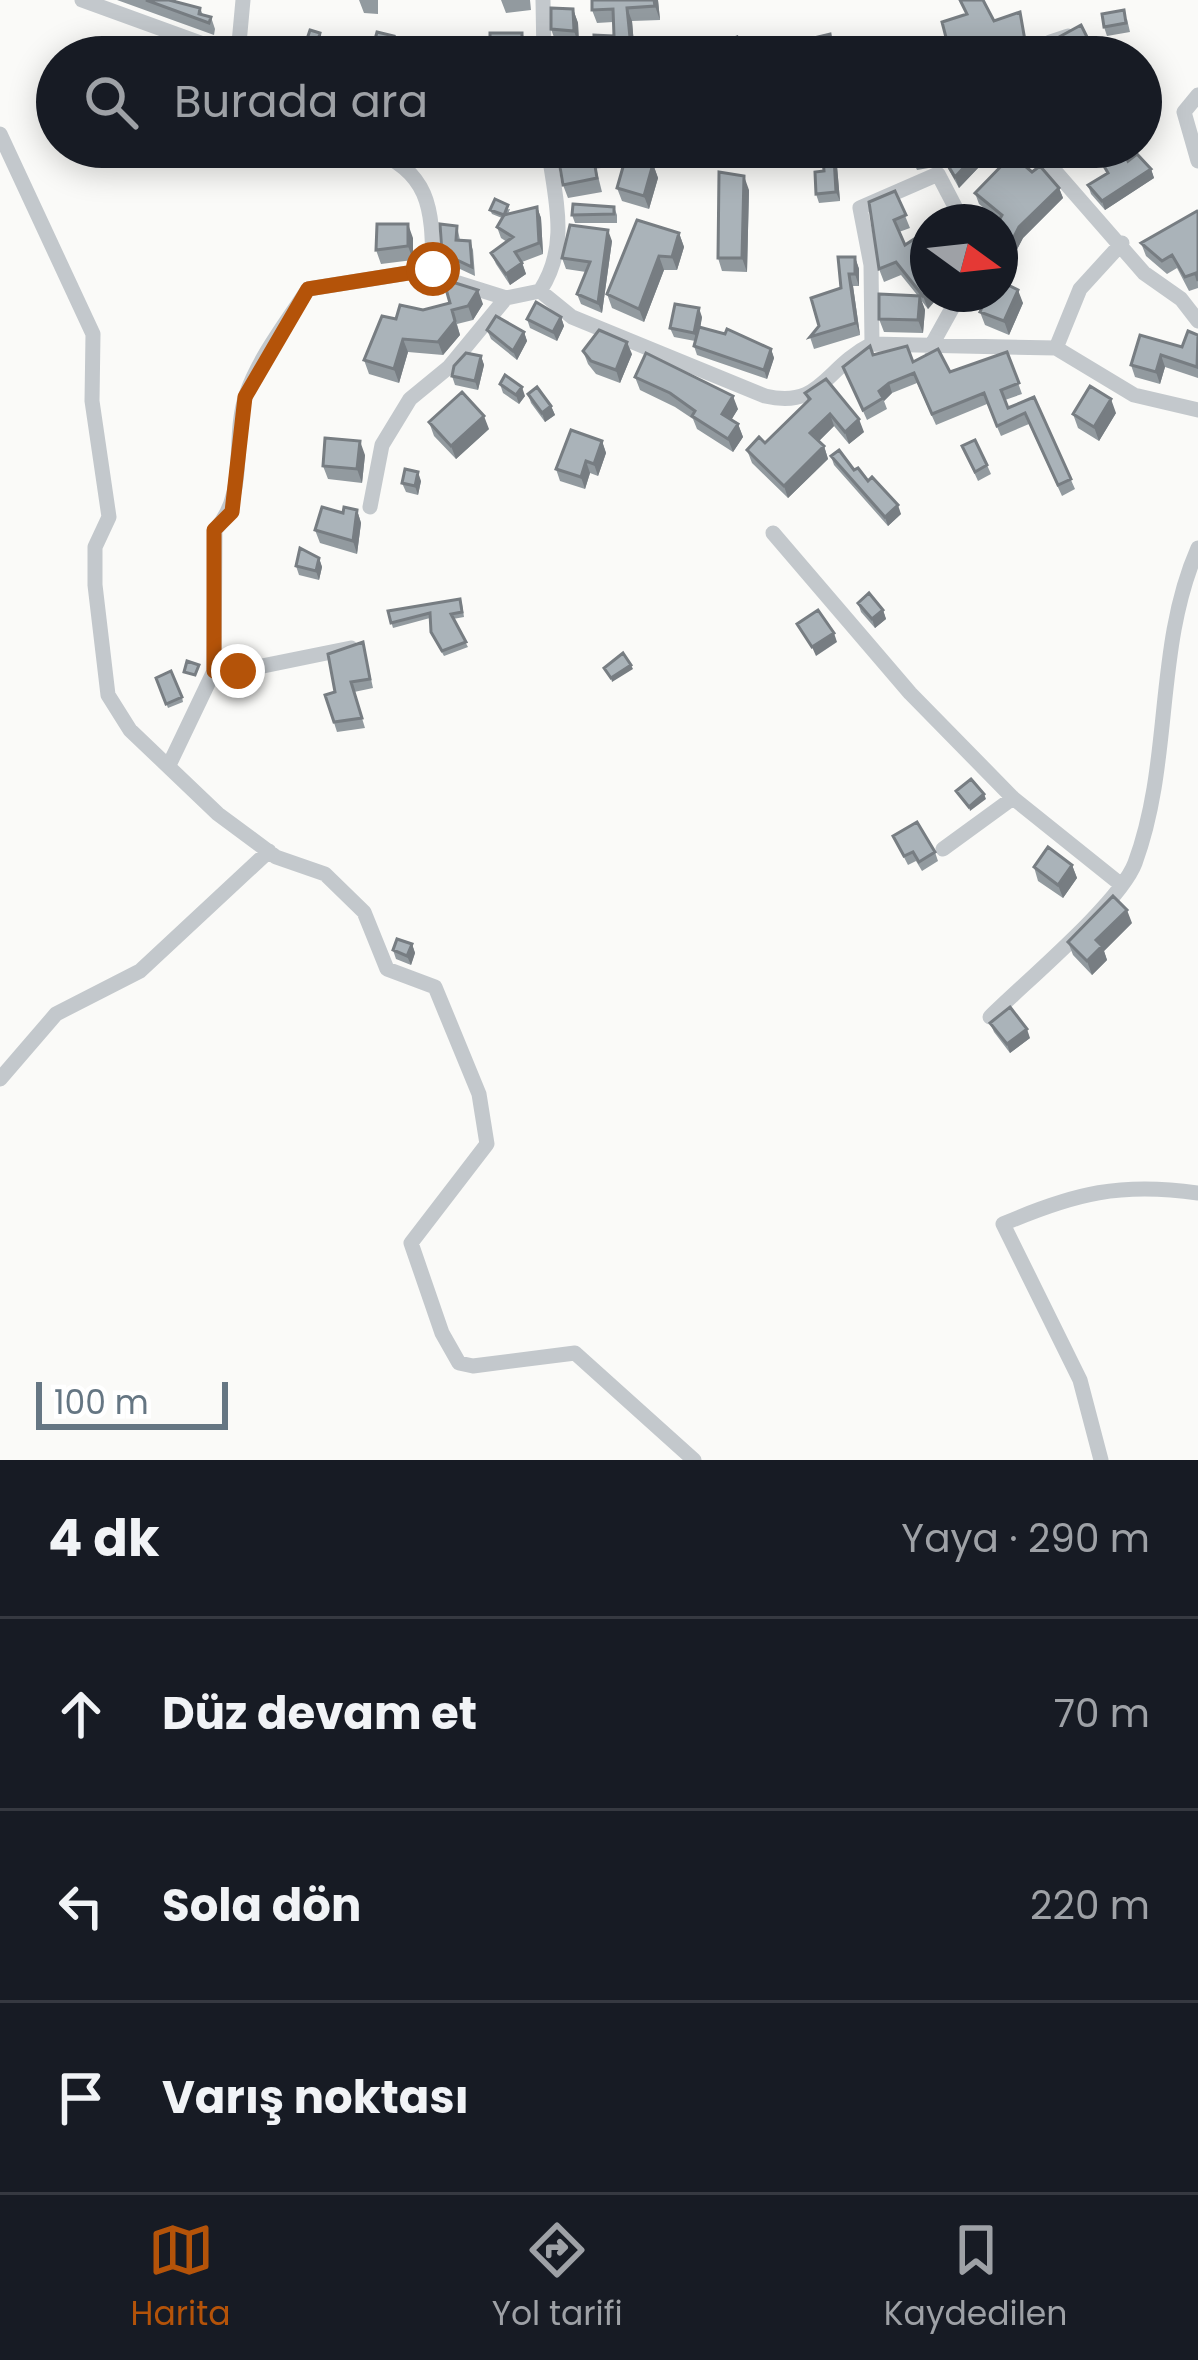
<!DOCTYPE html>
<html lang="tr">
<meta charset="utf-8">
<style>
:root{--surface:#171b24;--page:#20242c;--text:#f1f3f6;--muted:#9ea1a6;--line:#363941;--accent:#b45309}
body{margin:0;font-family:Poppins,sans-serif;background:var(--page);color:var(--text)}
.compass{position:absolute;left:910px;top:204px;width:108px;height:108px;border-radius:50%;background:var(--surface);box-shadow:0 6px 30px #0003;rotate:105deg}
.scale{position:absolute;left:36px;bottom:30px;width:192px;box-sizing:border-box;padding-left:12px;border:6px solid #657683;border-top:0;font-size:33px;line-height:42px;white-space:nowrap;color:#657683;-webkit-text-stroke:9px #fff;paint-order:stroke}
.stop{position:absolute;width:36px;height:36px;margin:-27px;border:9px solid #b45309;border-radius:50%;background:#fff}
.stop.end{background:#b45309;border-color:#fff;box-shadow:0 3px 12px #0008}
.list{margin:0;padding:0;list-style:none}
h2{display:flex;justify-content:space-between;align-items:center;height:156px;margin:0;padding:0 48px;font-size:51px}
h2 small{font-size:39px;font-weight:400;color:var(--muted)}
.list li{display:grid;grid-template-columns:78px 1fr auto;gap:36px;align-items:center;box-sizing:border-box;height:192px;padding:0 48px;border-top:3px solid var(--line)}
.list b{display:block;font-size:45px;white-space:nowrap}
.list em{font-size:39px;font-style:normal;color:var(--muted)}
.icon{flex:none;width:66px;height:66px;fill:none;stroke:currentColor;stroke-width:2;stroke-linecap:round;stroke-linejoin:round}
.map{position:relative;flex:none;width:1198px;height:1460px;overflow:hidden}
.search{position:absolute;background:var(--surface);box-shadow:0 6px 30px #0003;left:36px;right:36px;top:36px;height:132px;display:flex;align-items:center;gap:30px;box-sizing:border-box;padding:0 42px;border-radius:66px;color:var(--muted);font-size:45px}
.sheet{height:732px;background:var(--surface)}
nav{display:flex;justify-content:space-around;align-items:center;box-sizing:border-box;height:168px;border-top:3px solid var(--line);background:var(--surface);font-size:33px;color:var(--muted)}
nav a{display:grid;justify-items:center;gap:6px}
nav .on{color:var(--accent)}
.map>svg:first-child{display:block}
</style>
<div class="map">
<svg width="1198" height="1460" viewBox="0 0 1198 1460">
<rect width="100%" height="100%" fill="#fafaf8"/>
<g fill="none" stroke-linecap="round" stroke-linejoin="round">
<!-- minor -->
<path stroke="#c3c8cc" stroke-width="15" d="M82 0 239 57
M543 0 544 57
M238 54 243 0
M1042 57 1050 42 1068 36
M1198 95 1184 112 1198 161
M0 134 93 334 92 401 109 517 95 547V585L108 695 130 730 218 814 276 857 325 874 364 912 387 969 435 987 479 1094 487 1144 411 1243 442 1333 459 1363 473 1366 575 1353 694 1460
M367 147C431 173 432 205 433 269L455 282 506 298
M1034 147 1144 273 1181 299 1198 321
M1003 161 1018 147
M577 165 609 159 728 156 744 147
M540 291 572 317 765 396C822 409 824 368 872 344L1056 348 1134 395 1198 410
M872 344 871 265 860 208 938 174 963 222
M930 348 960 294
M1056 348 1080 289 1122 243
M370 507 382 445 410 399 449 367 506 298 540 291C570 245 555 199 548 147
M773 533 910 693 1013 798 1119 883
M214 671H238L351 648
M170 763 214 671 215 530C249 493 231 440 246 395 259 357 287 322 308 289L433 269
M943 849 1013 798
M990 1017C1024 983 1120 903 1135 863 1173 760 1154 648 1198 548
M0 1079 56 1014 140 971 269 851
M1101 1460 1080 1380 1003 1224C1075 1193 1121 1182 1198 1193"/>
</g>
<!-- wall -->
<path fill="#929a9f" d="M117 0H176L175 2 200 8 203 15 211 17 215 29 214 35Z
M359 0H378V14L364 13Z
M501 0H530L531 10 506 13Z
M658 0 660 20 632 21 635 57H595L614 36 613 22 597 23 592 10Z
M573 9 578 23 579 45 556 43 551 29Z
M1127 19 1130 32 1107 36 1104 27Z
M253 147H285L283 157 255 151Z
M558 147H601V148L562 157Z
M907 147H998L959 188 946 165 917 170Z
M834 157 837 166 840 201 819 203 816 194 824 171Z
M594 160 602 192 568 198 563 185Z
M1128 161 1151 169 1154 178 1105 210 1091 194 1088 185Z
M653 164 658 178 649 209 622 201 617 188Z
M1032 172 1059 188 1063 198 1023 238 1000 281 1023 303 1009 335 985 325 980 312 1000 294 999 220 979 204 975 193Z
M749 190 747 272 722 271 718 258Z
M895 191 910 228 899 232 928 294H941L928 309 921 300 925 310 923 333 884 332 879 319 918 296 901 275 884 282 879 269Z
M537 207 541 218 543 254 522 262 526 274 510 285 496 264 491 253 507 242 501 238 497 227 502 218 492 214 490 210 510 209 508 214Z
M614 207 617 215V223H575L572 215Z
M1197 211 1198 288 1189 291 1177 268 1167 274 1146 256 1141 243Z
M457 226 460 240 470 241 473 250 475 276 445 262 442 253Z
M679 233 684 247 677 270H664L644 322 612 308 607 294Z
M413 238V260L381 264 376 250Z
M612 241 602 313 581 304 577 294 586 272 566 269 562 258Z
M855 257 859 269V286H853L860 335 814 349 810 337 819 326 841 288Z
M483 304 473 320 457 324 460 335 443 355 408 352 399 383 369 374 364 360 396 319 423 310Z
M561 317 564 326 557 341 530 328 527 319Z
M702 317 700 327 771 349 774 358 767 379 697 355 694 346 695 341 674 337 670 328Z
M487 330 524 332 527 341 517 360 491 339Z
M1198 335V378L1165 367 1160 384 1135 377 1131 365 1182 347Z
M583 351 632 354 620 383 596 374 588 364Z
M1007 352 1022 394 1005 400 1008 408 1034 397 1075 489 1062 496 1029 424 1001 436 987 404 936 425 917 383 892 393 884 401 887 409 867 420 843 367 873 355 913 362 950 372Z
M481 356 484 365 478 390 455 385 452 376Z
M635 377 738 409 731 420 738 424 743 437 733 452 697 429 693 419 675 407 640 390Z
M500 384 525 396 519 404 503 393Z
M805 393 864 432 849 444 834 426 819 441 824 446 828 459 788 498 752 463 747 450 765 443 808 401Z
M528 394 551 406 555 415 545 422 531 403Z
M1116 413 1099 441 1078 428 1073 414Z
M429 422 489 429 456 459 434 436Z
M602 441 606 453 598 476 590 473 585 489 560 481 556 469Z
M962 446 987 465 991 474 978 481Z
M365 455 362 483 328 479 323 466Z
M831 456 868 481 901 514 888 526 834 465Z
M421 481 418 495 406 492 402 483Z
M357 510 361 523 357 554 320 543 315 530 343 513Z
M319 558 322 567 319 580 299 575 296 566Z
M858 603 883 610 886 619 875 628 861 612Z
M462 604 464 617 453 619 468 647 444 656 433 637 430 618 393 628 388 611Z
M363 642 373 688 354 692 365 728 337 732 325 695 335 692Z
M156 678 182 697 183 702 168 708Z
M893 836 935 852 938 861 922 871 916 861 908 865Z
M1072 865 1077 878 1063 898 1038 881 1034 867Z
M1132 923 1104 951 1107 960 1092 975 1073 955 1068 942Z
M412 944 415 953 411 965 396 959 393 950Z
M990 1023 1030 1038 1010 1053 994 1032Z"/>
<!-- shaded-wall -->
<path fill="#777d82" d="M654 0H658L660 20 655 6Z
M627 8 632 21 635 57H632Z
M573 9 578 23 579 45 574 31Z
M320 33 326 49 327 47 331 57H325L317 44Z
M522 33 526 42 525 57H522Z
M394 36 400 54 399 57H388Z
M983 147H998L959 188 955 177Z
M834 157 837 166 840 201 836 192Z
M653 164 658 178 649 209 644 196Z
M1151 169 1154 178 1105 210 1102 201Z
M744 176 749 190 747 272 742 258Z
M1059 188 1063 198 1023 238 1000 282V264L1019 227Z
M537 207 541 218 543 254 539 243Z
M408 224 413 238V260L408 246Z
M608 230 612 241 602 313 598 303Z
M679 233 684 247 677 270 672 257Z
M659 256 664 270 644 322 639 309Z
M855 257 859 269V286L855 274Z
M522 263 526 274 510 285 506 274Z
M849 274 853 286 860 335 856 323Z
M478 290 483 304 473 320 468 306Z
M928 290V294H941L928 309 923 296Z
M1018 290 1023 303 1009 335 1004 321Z
M920 296 925 310 923 333 918 320Z
M699 308 702 317 698 342 694 333Z
M452 310 460 335 443 355 438 342Z
M561 317 564 326 557 341 553 332Z
M524 332 527 341 517 360 513 351Z
M403 339 408 352 399 383 394 369Z
M627 342 632 354 620 383 616 370Z
M771 349 774 358 767 379 764 370Z
M1161 355 1165 367 1160 384 1156 372Z
M481 356 484 365 478 390 475 381Z
M889 383 892 393 884 401 879 391Z
M522 387 525 396 519 404 516 395Z
M733 396 738 409 727 427 722 414Z
M1111 399 1116 413 1099 441 1094 427Z
M551 406 555 415 545 422 542 413Z
M830 414 834 426 815 445 810 433Z
M484 416 489 429 456 459 451 446Z
M859 419 864 432 849 444 845 432Z
M738 424 743 437 733 452 728 439Z
M360 441 365 455 362 483 357 469Z
M602 441 606 453 598 476 594 464Z
M824 446 828 459 788 498 784 486Z
M586 461 590 473 585 489 581 477Z
M418 472 421 481 418 495 415 486Z
M898 505 901 514 888 526 885 517Z
M357 510 361 523 357 554 353 541Z
M319 558 322 567 319 580 316 571Z
M883 610 886 619 875 628 872 619Z
M834 633 837 642 816 656 812 647Z
M631 665 633 669 612 682 611 678Z
M984 794 986 799 970 811 969 807Z
M1072 865 1077 878 1063 898 1058 885Z
M1127 910 1132 923 1104 951 1107 960 1092 975 1087 961 1096 940Z
M412 944 415 953 411 965 407 956Z
M1027 1029 1030 1038 1010 1053 1007 1044Z"/>
<!-- building -->
<path fill="#aab3b9" stroke="#777d82" stroke-width="3" d="M146 0H169L200 8 199 14 211 17 209 23Z
M592 0H654L655 6 627 8 632 57H595L594 35 614 36 613 9 592 10Z
M960 0H983L994 21 1020 12 1027 52 1032 57H957L954 48 949 49 942 22 967 14Z
M551 8 573 9 574 31 551 29Z
M1124 10 1126 23 1104 27 1102 14Z
M1081 25 1096 55 1092 57H1069L1059 37Z
M310 30 320 33 317 44 327 47 325 57H301Z
M377 32 394 36 388 57H370Z
M490 33H522V56H490Z
M830 34 833 53 807 57H774L772 48Z
M737 37 743 57H718L715 45Z
M921 44 924 57H900L898 51Z
M908 147H983L955 177 941 154 913 159Z
M1125 154 1128 161 1137 154 1151 169 1102 201 1088 185 1108 173 1104 166Z
M1012 155 1032 172 1040 166 1059 188 1019 227 1000 264V222H998L1002 215 975 193Z
M834 157 836 192 816 194 815 172 824 171 823 158Z
M594 160 597 178 563 185 560 167Z
M625 160 653 164 644 196 617 188Z
M719 172 744 176 742 258H718Z
M895 191 906 215 894 220 905 245 928 230V244L920 249 928 256V290L923 296 896 262 879 269 869 202Z
M495 199 508 205 504 215 490 210Z
M573 204 614 207V214L572 215Z
M537 207 539 243 515 252 522 263 506 274 491 253 513 237 497 227 504 215Z
M1197 211 1198 212V281L1196 273 1185 277 1172 255 1162 261 1141 243Z
M637 220 679 233 672 257 659 256 639 309 607 294Z
M377 224H408V246L376 250Z
M440 224 457 226 456 240 470 241 472 267 442 253Z
M570 225 608 230 598 303 577 294 590 262 562 258Z
M838 257H855V274H849L856 323 810 337 819 326 811 298 841 288Z
M449 281 478 290 468 306 452 310 455 321 438 342 403 339 394 369 364 360 382 316 396 319 400 305 423 310 450 303 444 282Z
M1000 281 1018 290 1004 321 980 312 988 294H1000Z
M879 294 920 296 918 320 879 319Z
M536 302 561 317 553 332 527 319Z
M675 304 699 308 694 333 670 328Z
M496 316 524 332 513 351 487 330Z
M699 327 725 334 727 329 771 349 764 370 694 346Z
M599 330 627 342 616 370 591 361 583 351Z
M1188 331 1198 335 1197 367 1161 355 1156 372 1131 365 1140 335 1182 347Z
M870 346 873 355 907 346 913 362 938 349 950 372 1007 352 1019 383 1001 390 1008 408 1034 397 1071 479 1058 485 1025 413 997 426 984 393 932 414 914 373 889 383 879 391 883 398 863 410 843 367Z
M466 353 481 356 475 381 452 376 454 366Z
M646 353 733 396 722 414 738 424 728 439 692 416 695 411 670 393 635 377Z
M505 375 522 387 516 395 500 384Z
M826 379 859 419 845 432 830 414 810 433 824 446 784 486 747 450 759 437 765 443 810 399 805 393Z
M1090 386 1111 399 1094 427 1073 414Z
M537 387 551 406 542 413 528 394Z
M462 392 484 416 451 446 429 422Z
M571 430 602 441 594 464 586 461 581 477 556 469Z
M325 438 360 441 357 469 323 466Z
M975 440 987 465 975 472 962 446Z
M839 450 854 470 858 468 868 481 872 477 898 505 885 517 831 456Z
M405 469 418 472 415 486 402 483Z
M322 507 343 513 344 507 357 510 353 541 315 530Z
M300 548 319 558 316 571 296 566Z
M869 593 883 610 872 619 858 603Z
M460 599 462 612 451 614 466 642 442 651 431 632 430 613 391 623 388 611Z
M818 610 834 633 812 647 797 624Z
M363 642 370 679 351 682 362 718 334 722 325 695 335 692 328 654Z
M623 653 631 665 611 678 604 668Z
M187 661 199 665 195 675 184 672Z
M171 671 182 697 166 704 156 678Z
M971 779 984 794 969 807 956 791Z
M917 822 935 852 919 862 913 852 904 856 893 836Z
M1048 847 1072 865 1058 885 1034 867Z
M1113 896 1127 910 1096 940 1102 946 1087 961 1068 942Z
M397 939 412 944 407 956 393 950Z
M1010 1007 1027 1029 1007 1044 990 1023Z"/>
<g fill="none" stroke-linecap="round" stroke-linejoin="round">
<!-- route -->
<path stroke="#b45309" stroke-width="15" d="M238 671H214V530L232 512 245 397 308 289 433 269"/>
</g>
</svg>
<svg class="compass" viewBox="-18 -18 36 36"><path d="M0-13l5 13h-10z" fill="#e53935"/><path d="M0 13l5-13h-10z" fill="#9ea1a6"/></svg>
<div class="scale">100 m</div>
<div class="stop" style="left:433px;top:269px"></div>
<div class="stop end" style="left:238px;top:671px"></div>
<div class="search"><svg class="icon" aria-label="search" viewBox="0 0 24 24"><circle cx="10" cy="10" r="6"/><path d="M15 15l6 6"/></svg>Burada ara</div>
</div>
<section class="sheet">
<h2>4 dk<small>Yaya · 290 m</small></h2>
<ul class="list">
<li><svg class="icon" aria-label="ahead" viewBox="0 0 24 24"><path d="M12 20V5M6 11l6-6 6 6"/></svg><div><b>Düz devam et</b></div><em>70 m</em></li>
<li><svg class="icon" aria-label="left" viewBox="0 0 24 24"><path d="M17 20v-9H6M10 6l-5 5 5 5"/></svg><div><b>Sola dön</b></div><em>220 m</em></li>
<li><svg class="icon" aria-label="arrive" viewBox="0 0 24 24"><path d="M6 21V4h12l-3 4 3 4H6"/></svg><div><b>Varış noktası</b></div></li>
</ul>
</section>
<nav>
<a class="on"><svg class="icon" aria-label="map" viewBox="0 0 24 24"><path d="M3 6l6-2 6 2 6-2v14l-6 2-6-2-6 2zM9 4v14M15 6v14"/></svg>Harita</a>
<a><svg class="icon" aria-label="directions" viewBox="0 0 24 24"><path d="M12 3l9 9-9 9-9-9zM9 14v-3h6M13 9l2 2-2 2"/></svg>Yol tarifi</a>
<a><svg class="icon" aria-label="saved" viewBox="0 0 24 24"><path d="M7 4h10v16l-5-4-5 4z"/></svg>Kaydedilen</a>
</nav>
